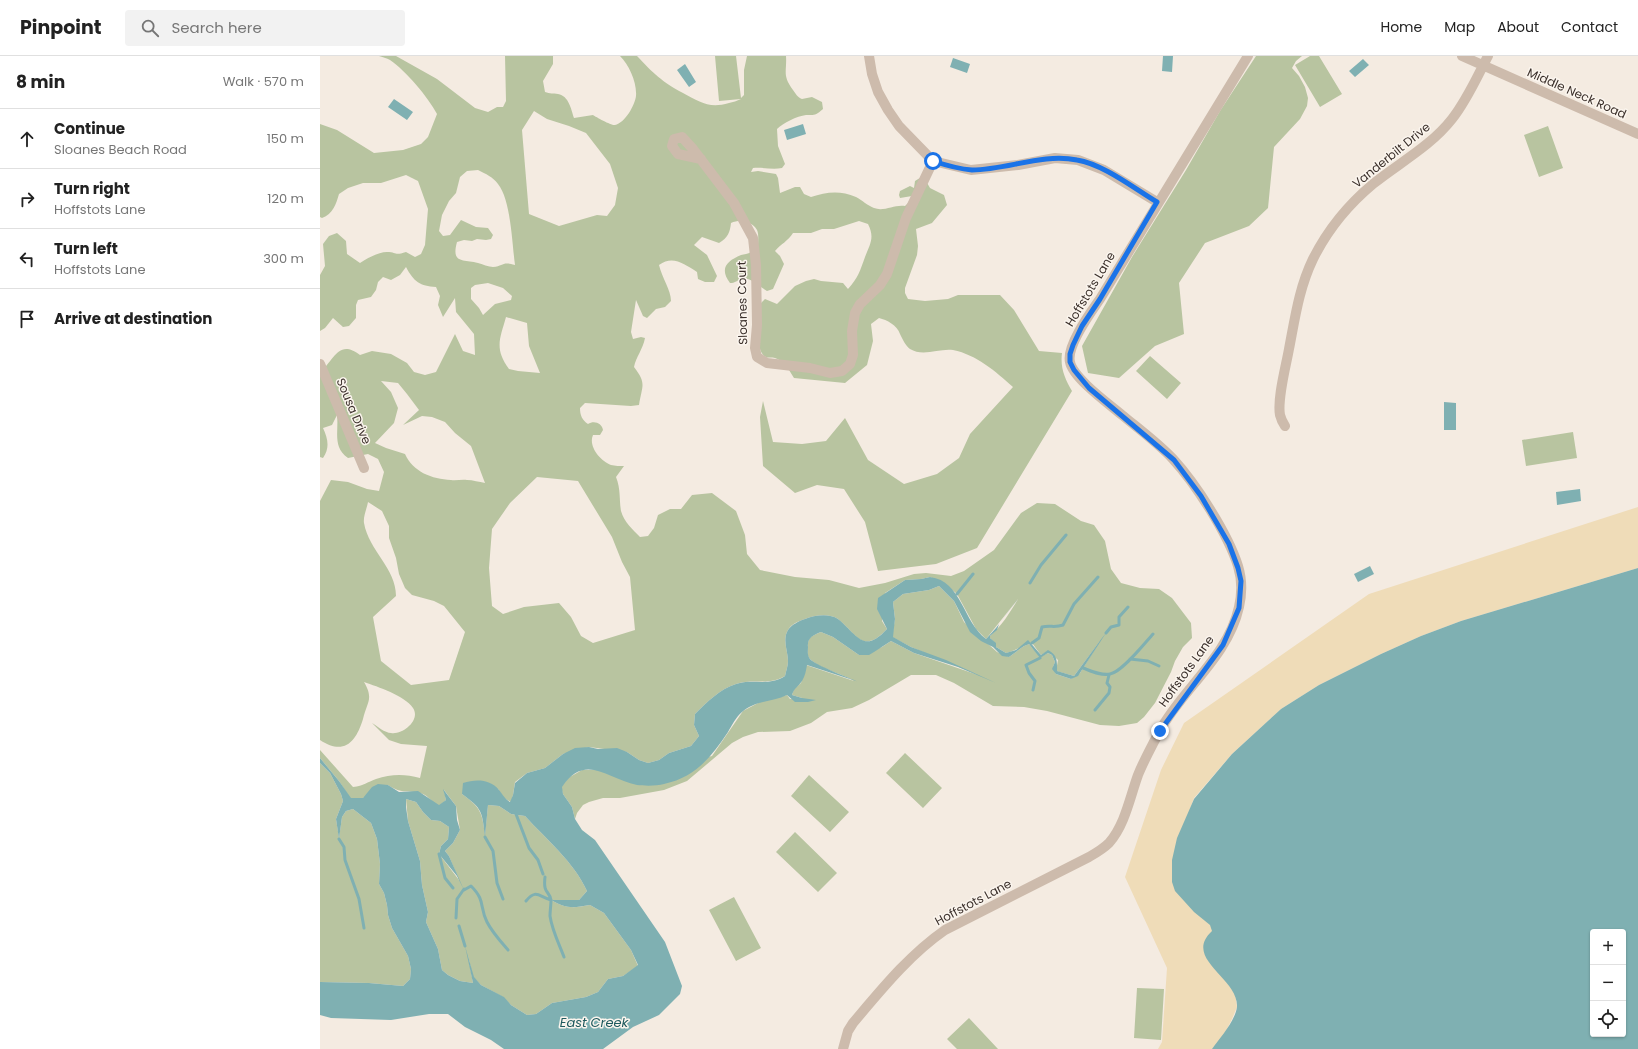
<!DOCTYPE html>
<meta charset="utf-8">
<style>
:root{--surface:#fff;--page:#f2f2f2;--text:#222;--muted:#767676;--line:#e0e0e0}
body{margin:0;font-family:Poppins,sans-serif;background:var(--page);color:var(--text)}
.controls{position:absolute;right:12px;bottom:12px;display:grid;overflow:hidden;border-radius:4px;box-shadow:0 1px 3px #0004}
.controls button{width:36px;height:36px;display:grid;place-items:center;padding:0;border:0;border-bottom:1px solid var(--line);background:var(--surface);color:var(--text);font:20px sans-serif}
.stop{position:absolute;width:12px;height:12px;margin:-9px;border:3px solid #1a73e8;border-radius:50%;background:#fff}
.stop.end{background:#1a73e8;border-color:#fff;box-shadow:0 1px 4px #0008}
.list{margin:0;padding:0;list-style:none}
h2{display:flex;justify-content:space-between;align-items:center;height:52px;margin:0;padding:0 16px;font-size:17px}
h2 small{font-size:13px;font-weight:400;color:var(--muted)}
.list li{display:grid;grid-template-columns:26px 1fr auto;gap:12px;align-items:center;box-sizing:border-box;height:60px;padding:0 16px;border-top:1px solid var(--line)}
.list b{display:block;font-size:15px;white-space:nowrap}
.list p{margin:0;font-size:13px;white-space:nowrap;color:var(--muted)}
.list em{font-size:13px;font-style:normal;color:var(--muted)}
.icon{flex:none;width:22px;height:22px;fill:none;stroke:currentColor;stroke-width:2;stroke-linecap:round;stroke-linejoin:round}
.map{position:relative;flex:none;width:1318px;height:993px;overflow:hidden}
header{display:flex;align-items:center;gap:24px;box-sizing:border-box;height:56px;padding:0 20px;background:var(--surface);border-bottom:1px solid var(--line)}
header strong{font-size:19px}
nav{display:flex;gap:22px;margin-inline-start:auto;font-size:14px}
.search{width:280px;height:36px;background:var(--page);display:flex;align-items:center;gap:10px;box-sizing:border-box;padding:0 14px;border-radius:4px;color:var(--muted);font-size:15px}
main{display:flex}
aside{flex:1;background:var(--surface)}
.map>svg:first-child{display:block}
</style>
<header>
<strong>Pinpoint</strong>
<div class="search"><svg class="icon" aria-label="search" viewBox="0 0 24 24"><circle cx="10" cy="10" r="6"/><path d="M15 15l6 6"/></svg>Search here</div>
<nav><a>Home</a><a>Map</a><a>About</a><a>Contact</a></nav>
</header>
<main>
<aside>
<h2>8 min<small>Walk · 570 m</small></h2>
<ul class="list">
<li><svg class="icon" aria-label="ahead" viewBox="0 0 24 24"><path d="M12 20V5M6 11l6-6 6 6"/></svg><div><b>Continue</b><p>Sloanes Beach Road</p></div><em>150 m</em></li>
<li><svg class="icon" aria-label="right" viewBox="0 0 24 24"><path d="M7 20v-9h11M14 6l5 5-5 5"/></svg><div><b>Turn right</b><p>Hoffstots Lane</p></div><em>120 m</em></li>
<li><svg class="icon" aria-label="left" viewBox="0 0 24 24"><path d="M17 20v-9H6M10 6l-5 5 5 5"/></svg><div><b>Turn left</b><p>Hoffstots Lane</p></div><em>300 m</em></li>
<li><svg class="icon" aria-label="arrive" viewBox="0 0 24 24"><path d="M6 21V4h12l-3 4 3 4H6"/></svg><div><b>Arrive at destination</b></div></li>
</ul>
</aside>
<div class="map">
<svg width="1318" height="993" viewBox="0 0 1318 993">
<rect width="100%" height="100%" fill="#f4ebe1"/>
<!-- green -->
<path fill="#b8c4a0" fill-rule="evenodd" d="M59 0H76L117 23 155 52 168 56 177 51H183L186 45 185 0H233V8L223 25 225 36C230 38 233 37 238 38 249 40 251 53 254 62L273 59C276 61 292 70 295 69 305 67 315 49 316 40 317 26 309 9 300 0H317C333 17 342 26 363 37 380 46 389 53 409 47 413 46 417 45 421 43L399 45 395 0H416L421 42 424 39V14L427 0H466C467 16 462 19 473 34 476 38 477 41 482 43L492 41 502 46 503 53C495 60 495 59 486 59 477 60 463 67 457 73L458 90 465 108 462 112C452 114 443 111 433 112L431 116 438 115 456 118 458 122 460 137 475 131H480L484 138 491 141C506 136 520 134 536 141 542 144 548 150 554 152 564 156 575 148 585 150L589 146 592 140 580 142 579 139 580 135 590 130 594 132 595 125 603 120 610 132 624 139 627 149 612 167 596 173 598 190 597 199 585 232V237L588 243 605 245 628 243 638 239H680L694 254 719 295 742 297C740 312 745 323 752 335L657 492 616 508 558 515 545 466 524 433 497 429 475 437 443 410 440 361 443 345 453 386 482 388 506 385 525 362 548 404 584 428 617 418 639 402 650 378 693 331C675 315 657 299 633 294 620 292 603 301 590 293 585 289 583 284 580 278 577 269 567 264 559 262L551 268 553 285 547 309 525 327 474 322C469 314 465 305 455 302 452 301 448 302 446 301 433 295 440 259 441 247L445 243 457 248 475 230 486 225 494 223 501 225 523 227 528 233C538 222 540 215 545 201 550 188 555 182 548 168L539 165 514 173H502L491 177H473C468 185 461 188 455 195L460 200 464 208 453 233 447 235C440 231 430 220 421 223 416 225 415 227 410 227 399 212 407 205 421 199 424 198 428 198 431 196 433 195 436 192 438 190 438 185 439 178 437 174 432 165 420 163 411 167 410 176 408 182 399 187L382 181 374 189 387 199 397 220 394 226H385L378 223 377 216C364 208 353 199 339 209 342 222 351 234 351 245L345 251 336 253 327 262 323 260 316 244 311 276 313 283 321 281 325 282C323 293 316 301 314 311 327 328 322 329 319 349L311 350 265 347 260 352C260 359 262 364 268 368 274 364 282 367 283 374L280 379H273C268 390 280 405 291 409 295 410 300 410 304 410L296 421C301 434 299 443 301 455 304 466 313 474 320 481L328 480 334 472 338 459 350 453H361L372 439 392 437 416 455 425 479 427 498 440 514 475 521 509 524 539 532 565 527 594 518 606 517 631 520 644 515 674 494 701 457 717 447 735 448 761 465 774 469 785 485 791 513 801 527 820 532 839 533 852 542 871 567 872 582 863 591 855 605 851 616 835 647 824 661 817 667 799 670 780 669 727 655 704 651 673 650 634 627 616 619H591L549 644 532 652 507 656 491 667 470 675 438 676 423 681 412 687 367 725 344 734 300 742H283L269 746 263 749 257 757 255 763 252 751 243 738 241 731 248 722 262 714H280L299 722 392 700 423 655 440 646 467 639 470 643 482 642 472 639 474 633 481 627 486 609 534 625C524 618 493 611 488 600 487 597 488 594 488 590 487 581 494 579 501 576L513 581 539 599 562 591 571 585 594 597 658 619 591 591 572 581 575 563 573 546 583 538 609 534 619 530 634 545 644 566 677 596 689 601 704 590 709 588 720 601 728 597 732 599 735 606 733 611 736 618 751 623 760 617 780 585 754 620 736 615 738 604 728 595 721 599 712 587C702 589 696 595 686 597L676 591 675 587 670 582V580C681 571 691 555 698 543L666 583 656 573 637 538 624 527 610 521 601 523 585 524 565 537 562 565 567 573C542 599 538 579 518 563 510 557 494 559 485 563 479 565 471 568 468 574 462 584 468 595 468 605 468 610 466 615 465 620 449 630 432 622 416 628 400 633 387 646 375 658L374 669 379 680 371 690 349 697 339 704 328 707 319 704 307 696 269 691 243 698 225 712 207 717 195 726 193 739 191 746 184 742 178 733 142 738C161 752 162 756 165 779L168 749 179 750 191 758 205 760C226 783 254 806 267 835L259 844H231C246 853 254 852 270 849L284 857 311 894 318 910 303 920 288 923 278 936 266 941 232 947 216 958 207 959 191 949 183 941 161 929 153 921 148 900 153 927 140 925 128 919 122 914 118 893 106 866 108 856 102 829 100 805 88 765 86 743 96 746 103 756 111 764 120 765 129 771 128 783 121 790 119 798 139 824 129 800 125 795 133 787 140 774 136 750 124 734 126 744 119 750C113 747 108 740 103 738 90 733 82 739 68 729L43 742H30L19 725 0 702V694L33 731C44 730 47 726 56 723 71 718 85 718 100 722L107 690 81 688 69 684 52 667C57 670 65 677 71 677 83 679 101 664 93 652 84 639 58 631 44 626 54 643 47 646 43 663 36 686 24 700 0 684V445L11 424 28 426 47 433 59 435 64 416 58 403 48 398 28 402C12 391 19 375 17 359L12 369 3 372C8 383 10 392 3 402L0 401V316C14 305 18 282 40 299L52 295 71 298 87 307 94 316 105 319 116 316 135 278 143 295 155 299 154 278 136 256 135 242 123 261 118 249 120 240 116 231C100 230 94 226 86 211L80 219 71 224 63 221 58 226 56 234 51 241 38 244 36 249V262L29 270 23 271 13 262 5 272 0 275V219L5 210 3 188 9 180 17 177 26 185 27 198 40 207C48 202 58 196 67 196 77 196 74 200 86 196L95 201 101 198 105 189 108 153 98 125 86 119 61 127H43L28 132 19 138C16 148 13 158 2 162L0 161V68L17 74 54 97 83 94 101 88 108 81 117 58C108 41 86 15 70 4 67 2 62 1 59 0ZM214 55 227 63 249 70 266 77 290 108 298 132 295 149 287 160 277 159 239 170 209 158 202 74ZM158 114C166 118 173 121 178 128 191 144 192 188 195 209 182 205 184 210 173 211 169 211 162 208 158 207 143 203 131 208 137 186L144 184 152 185 157 183 166 184 171 183 173 179 168 172 156 171 141 164 130 179 123 180 119 175 122 159 129 145 136 137 140 121 147 115ZM168 227 183 232 192 240 191 244 175 248 163 259 159 252 151 243V232L155 229ZM186 261 207 267 209 290 220 317 198 315 189 313C174 292 180 283 186 261ZM61 325 78 327 87 338 99 354 83 369 102 360 112 361 125 366 135 377 151 390 165 427C159 426 153 424 147 424 142 423 136 425 131 424 112 423 93 416 85 398L66 392 55 387 74 367 78 352 71 336ZM217 421 258 425 292 481 302 506 310 521 315 574 273 587 261 580 251 561 239 547 204 551 183 558 172 550 169 512 172 473 190 447ZM48 446 62 455 69 470V482L76 502 79 518 85 532 92 539 114 545 124 550 145 576 129 624 91 629 61 605 53 561 76 540C76 512 49 495 44 467 43 461 47 452 48 446Z
M936 0H982L976 5 972 12 979 20 985 31 988 42 987 50 980 63 954 91 948 152 929 170 885 187 859 227 864 278 835 290 799 322 768 317 762 290 812 201 866 114 900 55Z
M990 0H999L1022 38 1000 51 975 9Z
M1228 70 1243 112 1219 121 1204 79Z
M830 300 861 327 847 343 816 315Z
M1253 376 1257 402 1206 410 1202 384Z
M585 697 622 732 603 752 566 717Z
M0 707 10 717 21 738 23 745 16 763 19 782 22 761 26 755 33 753 51 767 57 783 60 808 59 828 64 837 67 849 68 859 72 872 88 900 91 913 90 923 83 930 49 927 0 926Z
M489 719 529 756 510 776 471 740Z
M475 776 517 817 498 836 456 796Z
M414 841 441 892 416 905 389 854Z
M817 932 844 933 841 984 814 982Z
M649 962 678 993H637L627 983Z"/>
<!-- sand -->
<path fill="#efdcb8" d="M1318 451V512L1141 565 1101 580 1061 598 999 629 961 653 912 698 874 742 870 753 915 935 917 951 912 963 904 979 892 993H838L842 986 847 912 805 821 841 714 864 667 1049 538Z"/>
<!-- water -->
<path fill="#7fb0b2" fill-rule="evenodd" d="M843 0H853L852 16 842 15Z
M633 2 650 8 647 17 630 11Z
M1043 3 1049 9 1035 21 1029 15Z
M365 8 376 26 369 31 357 14Z
M74 43 93 56 87 64 68 51Z
M483 68 486 78 467 84 464 74Z
M1124 346 1136 347V374H1124Z
M1260 433 1261 445 1237 449 1236 436Z
M1050 510 1054 518 1038 526 1034 518Z
M1318 512V993H892C900 982 915 965 917 951 919 922 862 903 892 875L890 869 874 856 855 835 852 826V804L857 782 874 743 912 698 961 653 999 629 1061 598 1101 580 1141 565ZM1273 876H1303V978H1273Z
M610 521C642 525 643 566 666 583L676 572 710 527 679 568 677 574 670 580V582L676 587V591L686 597 696 594 708 584 721 599 728 594C738 599 737 606 737 615L754 620 782 582 786 577 758 620 751 623 736 618 732 613 735 606 732 599 728 597 720 602 709 588 704 590 689 601 682 600 673 591 661 585 650 576 634 545 619 530 609 534 583 538 573 546 575 563 573 581 591 591 626 604 676 627 638 611 594 597 571 585 554 596 549 599H539L513 581 501 576C493 579 487 582 488 591 488 596 487 599 490 603 495 609 529 622 539 626L487 609C486 615 485 620 482 625 478 631 474 632 472 639L482 642 496 644 488 646H475L467 639C453 646 435 644 422 656 416 661 412 669 408 676 391 701 376 721 344 728 337 730 325 730 317 729 288 723 265 696 242 731L243 738 252 751 255 763 262 774 275 784 345 886 362 930 360 938 339 959 313 971 283 993H184L171 984 145 971 128 958H109L71 964 11 962 0 959V926L49 927 83 930 90 923 91 913 88 900 72 872 68 859 67 849 64 837 59 828 60 808 57 783 51 767 33 753 26 755 22 761 19 783 16 763 23 745 21 738 10 717 0 707V702L19 725 31 742H43L52 731 58 728 68 729 79 736 98 735 119 749 126 744 123 733 136 750 137 764 140 774 133 787 125 795 129 800 144 834 137 820 119 798 121 790 128 783 129 771 120 765 111 764 103 756 96 746 86 743V751L88 765 100 805 102 829 108 856 106 866 118 893 122 914 128 919 140 925 153 927 145 890 154 921 161 929 184 941 191 949 207 959 216 958 232 947 266 941 278 936 288 923 303 920 318 909 311 894 284 857 270 849C253 852 246 853 231 844H259L267 835C254 806 226 783 205 760L191 758 179 750 168 749 165 781C162 756 163 753 142 738L143 727C156 723 170 723 179 734 183 739 185 743 190 746L193 739 195 727 207 717 225 712 243 698 255 692 269 691 278 693 297 692 307 696 319 704 328 707 339 704 349 697 371 690 379 680 374 669 375 658C387 646 400 633 416 628 432 622 449 631 465 620 466 615 468 610 468 605 468 595 462 584 468 574 471 569 479 565 485 563 494 559 510 557 518 563 537 578 543 599 567 573L557 553 558 542 585 524 601 523Z"/>
<g fill="none" stroke-linecap="round" stroke-linejoin="round">
<!-- stream -->
<path stroke="#7fb0b2" stroke-width="3" d="M710 527 721 509 746 479
M637 538 653 518
M786 577 791 571 799 569V561L808 551
M712 587 719 582 722 571C730 569 735 572 743 569L754 548 778 521
M810 603 828 605 839 610
M763 612C771 615 781 620 790 618 802 616 824 588 833 578
M713 634 715 625 709 617 706 609 720 602
M775 654 789 637 790 631 787 627 789 619
M196 758 209 792 218 804 223 818
M165 781 173 795 177 827 183 843
M19 783 24 791 25 804 39 843 44 872
M119 798 125 822 133 832
M225 821C223 838 229 834 231 844 231 849 230 855 230 860 232 874 239 888 244 901
M144 834 151 830C166 845 159 850 167 866 172 876 181 886 188 894
M206 845C216 833 218 840 231 844
M136 862 137 843 144 833
M139 870 145 890"/>
<!-- minor -->
<path stroke="#cdbbac" stroke-width="10" d="M549 0 552 18 558 36 568 54 579 70 613 105 651 114 698 109 735 102 758 104 784 114 837 146
M1142 0 1318 78
M381 103 358 98 352 90 354 83 362 81 373 93 414 147 433 182 436 209 437 269 435 292 437 301 447 307 490 312 510 317 522 315 530 308 533 299 532 275 535 257 540 248 560 229 567 218 586 162 613 105
M0 308 44 412
M965 370C963 367 961 363 960 359 957 343 966 310 969 293 975 262 979 232 993 203 1007 175 1029 148 1053 128 1079 107 1111 90 1132 63 1147 44 1157 21 1168 0
M523 993 528 975 533 967C561 934 589 899 625 874L769 801C776 797 783 793 789 787 805 769 810 741 818 719 824 704 832 690 839 676 862 633 908 601 919 551 922 538 922 523 918 510 908 478 876 428 853 403 838 387 819 373 802 359 789 348 753 322 750 306 746 290 771 256 780 243L928 0"/>
</g>
<g fill="none" stroke-linecap="round" stroke-linejoin="round">
<!-- route -->
<path stroke="#1a73e8" stroke-width="5" d="M613 105C625 109 639 113 652 114 687 114 722 97 757 104 783 108 815 133 837 146L780 243 762 270 753 289 750 298V306L754 314 769 332 854 404 881 440 909 488 918 512 921 525 919 552 903 589 840 675"/>
</g>
<g text-anchor="middle" dominant-baseline="central" stroke-width="3" stroke-linejoin="round" paint-order="stroke">
<!-- street labels -->
<g font-size="12" fill="#3b302b" stroke="#fbf5ee">
<text transform="translate(1257 37) rotate(24)">Middle Neck Road</text>
<text transform="translate(1071 99) rotate(-39)">Vanderbilt Drive</text>
<text transform="translate(770 233) rotate(-59)">Hoffstots Lane</text>
<text transform="translate(422 247) rotate(-91)">Sloanes Court</text>
<text transform="translate(34 355) rotate(67)">Sousa Drive</text>
<text transform="translate(866 615) rotate(-54)">Hoffstots Lane</text>
<text transform="translate(653 846) rotate(-28)">Hoffstots Lane</text>
</g>
<!-- water labels -->
<g font-size="13" font-style="italic" fill="#1f5a5e" stroke="#fbf5ee">
<text x="274" y="966">East Creek</text>
</g>
</g>
</svg>
<div class="controls">
<button>+</button>
<button>−</button>
<button><svg class="icon" aria-label="locate" viewBox="0 0 24 24"><circle cx="12" cy="12" r="6"/><path d="M12 2v4M12 18v4M2 12h4M18 12h4"/></svg></button>
</div>
<div class="stop" style="left:613px;top:105px"></div>
<div class="stop end" style="left:840px;top:675px"></div>
</div>
</main>
